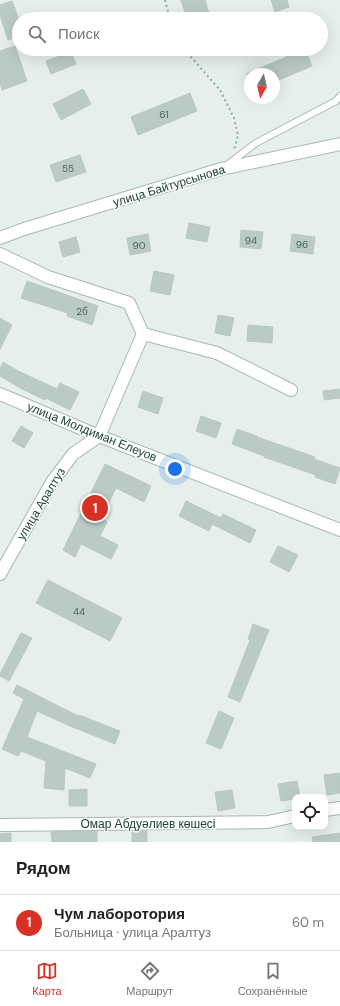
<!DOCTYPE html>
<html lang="ru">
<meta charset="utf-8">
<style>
:root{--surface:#fff;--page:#f2f2f2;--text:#222;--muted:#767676;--line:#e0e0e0;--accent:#d93025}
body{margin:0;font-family:"DM Sans",sans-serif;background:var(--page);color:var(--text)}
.controls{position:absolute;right:12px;bottom:12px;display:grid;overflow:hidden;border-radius:8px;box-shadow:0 4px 16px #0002}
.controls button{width:36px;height:36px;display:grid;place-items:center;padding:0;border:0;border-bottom:1px solid var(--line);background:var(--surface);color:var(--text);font:20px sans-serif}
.compass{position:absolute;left:244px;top:68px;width:36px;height:36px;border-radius:50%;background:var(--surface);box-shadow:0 4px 16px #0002;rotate:188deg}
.you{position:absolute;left:175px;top:469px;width:14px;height:14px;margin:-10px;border:3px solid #fff;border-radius:50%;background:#1a73e8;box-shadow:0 0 0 6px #1a73e833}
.badge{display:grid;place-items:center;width:26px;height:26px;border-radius:50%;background:var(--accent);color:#fff;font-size:13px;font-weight:700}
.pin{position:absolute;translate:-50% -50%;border:2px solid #fff;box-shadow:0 1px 4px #0006}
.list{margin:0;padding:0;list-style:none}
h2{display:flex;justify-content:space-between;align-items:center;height:52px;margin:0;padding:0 16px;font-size:17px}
h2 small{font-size:13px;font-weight:400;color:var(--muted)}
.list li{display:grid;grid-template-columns:26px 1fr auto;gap:12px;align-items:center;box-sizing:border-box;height:56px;padding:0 16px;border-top:1px solid var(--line)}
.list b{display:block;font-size:15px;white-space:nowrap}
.list p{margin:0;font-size:13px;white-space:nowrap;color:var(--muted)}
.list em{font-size:13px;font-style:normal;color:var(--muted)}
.icon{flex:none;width:22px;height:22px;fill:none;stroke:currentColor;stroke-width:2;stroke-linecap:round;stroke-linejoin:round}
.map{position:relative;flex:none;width:340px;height:842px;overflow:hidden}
.search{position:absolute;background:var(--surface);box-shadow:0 4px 16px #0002;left:12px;right:12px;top:12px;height:44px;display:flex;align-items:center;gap:10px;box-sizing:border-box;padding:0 14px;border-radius:22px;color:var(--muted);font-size:15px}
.sheet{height:108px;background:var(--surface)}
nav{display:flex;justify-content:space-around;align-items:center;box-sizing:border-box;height:56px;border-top:1px solid var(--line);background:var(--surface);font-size:11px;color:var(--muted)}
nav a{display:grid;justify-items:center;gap:2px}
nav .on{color:var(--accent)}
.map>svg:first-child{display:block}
</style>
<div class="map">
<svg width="340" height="842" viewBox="0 0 340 842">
<rect width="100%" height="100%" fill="#e6efeb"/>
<!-- building -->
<path fill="#bbcac4" stroke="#b8c9c2" d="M181 0H205L210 17 203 19H187Z
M271 0H287L289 7 275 12Z
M12 1 19 20V36L8 40 0 15V5Z
M15 46 27 81 2 90 0 83V51Z
M305 49 312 66 274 82V74H246Z
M71 52 76 64 51 74 46 61Z
M83 89 91 104 61 120 53 104Z
M190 93 197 111 138 135 131 117Z
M80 155 86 172 56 182 50 165Z
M189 223 210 227 207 242 186 238Z
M241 230 263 232 261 249 240 247Z
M148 234 151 251 130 255 127 238Z
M292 234 315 237 313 254 290 251Z
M76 237 80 252 63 257 59 242Z
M154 271 174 275 170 295 150 291Z
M27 281 98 306 92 325 67 316 68 313 21 298Z
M218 315 234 318 230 336 215 333Z
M0 318 12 325 0 349Z
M248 325 273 327 272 343 247 341Z
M3 362 18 371 57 389 60 383 79 392 70 410 46 398 45 400 22 389 0 376V369Z
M340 389V398L324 400 323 391Z
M143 391 163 398 158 414 138 407Z
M201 416 221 423 216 438 196 431Z
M21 426 33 433 24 448 12 441Z
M237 429 257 436V437L315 457 314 459 340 468 335 484 315 477 316 475 264 457V456L232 444Z
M105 464 151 486 144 502 116 488 101 519 107 522 100 536 118 545 111 559 81 544 75 557 63 550Z
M186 501 221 518 223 514 256 530 250 543 212 524 209 531 179 516Z
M278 546 298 555 289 572 270 562Z
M48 580 122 618 110 641 36 603Z
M253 624 269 630 240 702 228 697 250 640 248 639Z
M21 633 32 638 9 681 0 676V674Z
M17 685 78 716 79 715 120 731 115 744 70 726 37 711 27 737 96 764 90 778 65 768 64 790 44 788 46 761 21 751 18 756 2 749 24 699 13 693Z
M219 711 234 718 221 749 206 743Z
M340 773V793L327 795 324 775Z
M297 781 300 797H295V799L281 801 278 784Z
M87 789V806H69V790Z
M232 790 235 808 218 811 215 792Z
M97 831V842H52L51 832Z
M132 831H147V842H132Z
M11 833V842H0V834Z
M340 833V842H313L312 837Z"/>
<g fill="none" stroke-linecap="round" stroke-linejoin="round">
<!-- lane casing -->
<g stroke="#a8b8b2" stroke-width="8">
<path id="lane" d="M227 165 256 143 336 101 340 96"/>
</g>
<!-- street casing -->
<g stroke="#a8b8b2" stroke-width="14">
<path id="street" d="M0 254 48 277 129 303 143 334 217 353 291 390
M0 394 99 436 340 530
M0 574 52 482 73 454 99 436 143 334
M325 810 340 808
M0 825 268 822 295 816"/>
</g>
<!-- secondary casing -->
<g stroke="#a4bbb3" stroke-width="14">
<path id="secondary" d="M0 238 24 229 221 169 340 144"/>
</g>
<!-- path -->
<path stroke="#86b3a5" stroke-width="2" stroke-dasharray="2 3" stroke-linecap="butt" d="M165 0 170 19
M184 49 220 90 234 118 238 135 234 150"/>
<!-- lane -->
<use href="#lane" stroke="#fff" stroke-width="6"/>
<!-- street -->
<use href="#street" stroke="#fff" stroke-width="12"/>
<!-- secondary -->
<use href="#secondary" stroke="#fff" stroke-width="12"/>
</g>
<g text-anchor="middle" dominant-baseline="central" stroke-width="3" stroke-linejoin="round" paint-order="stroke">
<!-- number labels -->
<g font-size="10" fill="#4a645c">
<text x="164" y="114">61</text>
<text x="68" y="168">55</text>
<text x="251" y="240">94</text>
<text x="302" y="244">96</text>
<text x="139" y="245">90</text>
<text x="82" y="311">2б</text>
<text x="79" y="611">44</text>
</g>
<!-- street labels -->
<g font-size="12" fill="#24423a" stroke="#f7fbf9">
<text transform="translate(169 186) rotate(-17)">улица Байтурсынова</text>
<text transform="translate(92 432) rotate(22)">улица Молдиман Елеуов</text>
<text transform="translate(41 504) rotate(-59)">улица Аралтуз</text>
<text x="148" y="824">Омар Абдуәлиев көшесі</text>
</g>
</g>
</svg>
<div class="controls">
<button><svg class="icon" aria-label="locate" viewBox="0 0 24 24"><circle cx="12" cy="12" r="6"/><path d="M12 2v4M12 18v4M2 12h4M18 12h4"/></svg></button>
</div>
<svg class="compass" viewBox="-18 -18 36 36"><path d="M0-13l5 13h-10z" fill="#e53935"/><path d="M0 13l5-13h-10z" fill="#767676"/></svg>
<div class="you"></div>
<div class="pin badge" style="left:95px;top:508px">1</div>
<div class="search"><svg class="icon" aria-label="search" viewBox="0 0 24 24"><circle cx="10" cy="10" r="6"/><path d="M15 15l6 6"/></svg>Поиск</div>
</div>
<section class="sheet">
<h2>Рядом<small></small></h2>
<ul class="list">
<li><span class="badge">1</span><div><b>Чум лаборотория</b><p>Больница · улица Аралтуз</p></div><em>60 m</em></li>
</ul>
</section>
<nav>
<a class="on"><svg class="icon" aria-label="map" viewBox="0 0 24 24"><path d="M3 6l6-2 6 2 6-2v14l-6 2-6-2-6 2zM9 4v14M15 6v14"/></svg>Карта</a>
<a><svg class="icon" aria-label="directions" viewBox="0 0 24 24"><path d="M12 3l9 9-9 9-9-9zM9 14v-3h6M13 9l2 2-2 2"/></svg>Маршрут</a>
<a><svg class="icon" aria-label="saved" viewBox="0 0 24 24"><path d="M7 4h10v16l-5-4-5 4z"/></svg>Сохранённые</a>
</nav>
